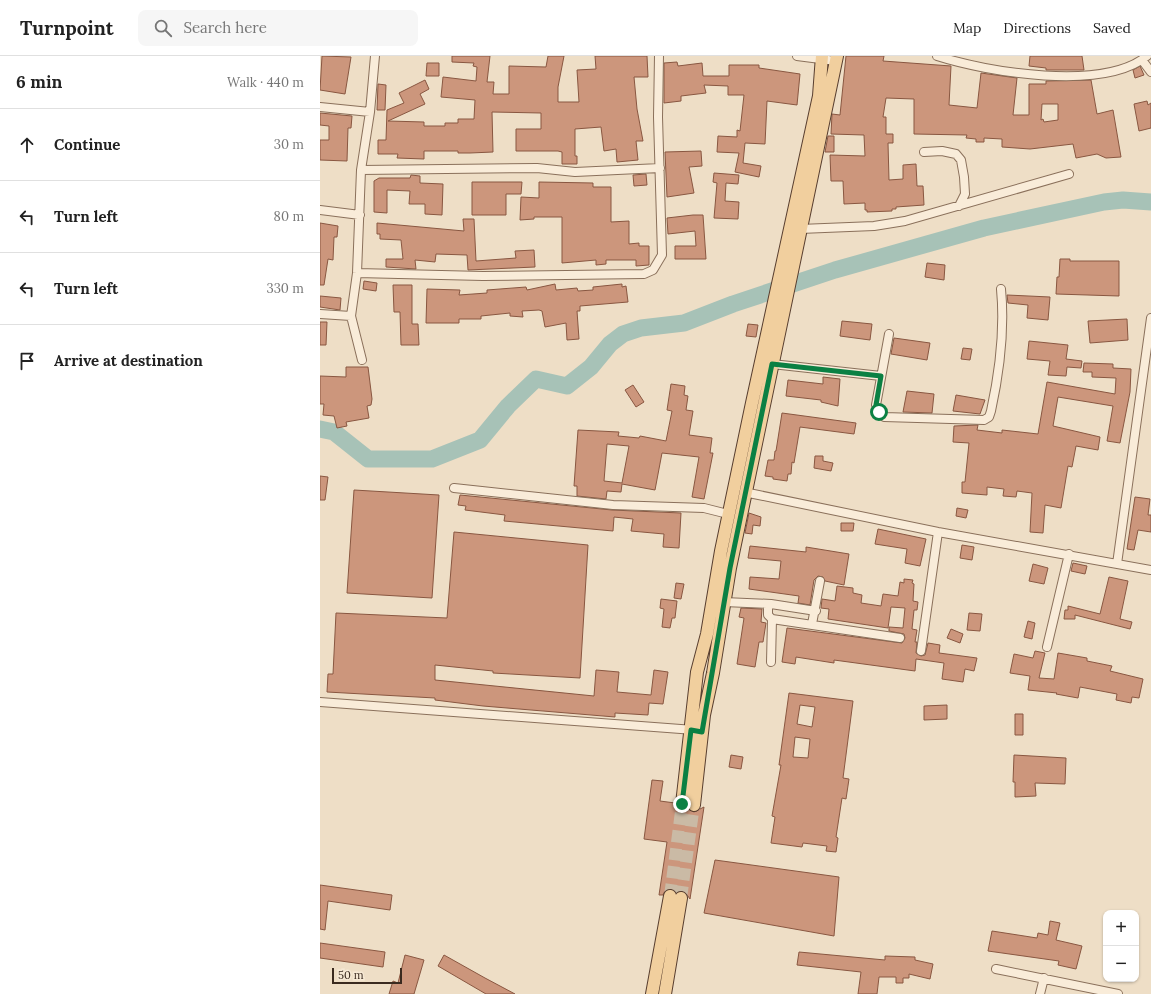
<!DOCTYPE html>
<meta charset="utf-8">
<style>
:root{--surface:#fff;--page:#f6f6f6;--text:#222;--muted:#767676;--line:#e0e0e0}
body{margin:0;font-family:Lora,serif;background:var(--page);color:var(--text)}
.controls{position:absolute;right:12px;bottom:12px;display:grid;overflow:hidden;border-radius:8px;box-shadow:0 1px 3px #0004}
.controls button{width:36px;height:36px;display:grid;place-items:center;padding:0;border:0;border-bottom:1px solid var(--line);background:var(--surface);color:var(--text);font:20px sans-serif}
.scale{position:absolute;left:12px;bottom:10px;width:70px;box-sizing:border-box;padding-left:4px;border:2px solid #3a2a1f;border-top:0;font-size:11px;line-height:14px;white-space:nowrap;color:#3a2a1f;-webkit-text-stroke:3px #f6e9d5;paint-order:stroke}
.stop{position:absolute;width:12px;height:12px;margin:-9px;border:3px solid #0b8043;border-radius:50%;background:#fff}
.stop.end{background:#0b8043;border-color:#fff;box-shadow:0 1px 4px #0008}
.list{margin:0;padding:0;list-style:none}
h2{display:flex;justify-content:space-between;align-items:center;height:52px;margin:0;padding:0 16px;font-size:17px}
h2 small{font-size:13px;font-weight:400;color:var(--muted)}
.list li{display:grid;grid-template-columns:26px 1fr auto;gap:12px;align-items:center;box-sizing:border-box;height:72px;padding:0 16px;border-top:1px solid var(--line)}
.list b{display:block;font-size:15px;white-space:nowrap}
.list em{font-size:13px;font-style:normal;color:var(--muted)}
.icon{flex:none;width:22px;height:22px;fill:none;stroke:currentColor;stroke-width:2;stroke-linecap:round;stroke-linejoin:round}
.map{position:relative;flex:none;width:831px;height:938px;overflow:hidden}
header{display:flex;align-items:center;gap:24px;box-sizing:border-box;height:56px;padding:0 20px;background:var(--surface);border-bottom:1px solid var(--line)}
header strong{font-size:19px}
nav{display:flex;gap:22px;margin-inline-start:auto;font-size:14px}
.search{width:280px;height:36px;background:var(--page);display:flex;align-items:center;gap:10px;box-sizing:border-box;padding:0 14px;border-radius:8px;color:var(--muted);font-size:15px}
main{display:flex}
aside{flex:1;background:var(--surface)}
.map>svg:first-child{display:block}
</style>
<header>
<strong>Turnpoint</strong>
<div class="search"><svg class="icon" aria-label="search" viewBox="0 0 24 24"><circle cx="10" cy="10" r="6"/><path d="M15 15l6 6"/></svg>Search here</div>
<nav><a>Map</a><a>Directions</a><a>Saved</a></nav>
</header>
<main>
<aside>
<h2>6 min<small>Walk · 440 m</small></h2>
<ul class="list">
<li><svg class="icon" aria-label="ahead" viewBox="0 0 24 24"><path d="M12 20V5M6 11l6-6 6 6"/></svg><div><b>Continue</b></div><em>30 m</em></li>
<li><svg class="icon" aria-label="left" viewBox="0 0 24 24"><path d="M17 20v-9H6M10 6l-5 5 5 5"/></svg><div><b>Turn left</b></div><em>80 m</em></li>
<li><svg class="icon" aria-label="left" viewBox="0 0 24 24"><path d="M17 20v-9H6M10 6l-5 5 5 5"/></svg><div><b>Turn left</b></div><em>330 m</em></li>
<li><svg class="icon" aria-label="arrive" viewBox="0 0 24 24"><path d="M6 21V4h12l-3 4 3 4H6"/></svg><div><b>Arrive at destination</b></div></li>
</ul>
</aside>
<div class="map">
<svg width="831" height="938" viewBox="0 0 831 938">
<rect width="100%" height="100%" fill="#eedec6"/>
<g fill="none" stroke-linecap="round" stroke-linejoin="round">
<!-- river -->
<path stroke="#a7c2b7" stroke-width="17" d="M0 373 14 376 48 403H112L160 384 188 350 216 323 247 330 271 311 290 288 303 278 321 272 364 267 413 248 515 214 664 172 784 146 803 144 831 146"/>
</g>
<!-- building -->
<path fill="#cc967c" stroke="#895741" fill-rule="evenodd" d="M2 0 31 1 25 38 0 34Z
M132 0H170L167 26H174L173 38H189V10L226 11 228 0H244L238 31V46H259L257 14 276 13 275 0H327L328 21H314L317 53 323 85H316L318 104 297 106 296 93 284 95 281 71 255 73V100H257V108H242V96L238 95H196V73H221V57L172 56 173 96 150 97H138V95H104V103L77 102 78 98H58V84H66L67 54 84 47 79 37 105 24 109 33 100 38 105 48 68 65 104 66V70H125V67H138V63H154L155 44 121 41 123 21 156 25 157 11 153 10 154 7 132 6Z
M526 0H564L563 5 631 10 629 49 657 52 661 17 697 22 693 59H709V28H726V25L771 24 777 58 793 54 801 101 786 102 777 98 756 102 753 88 710 93 682 91V83L664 82V86H656V83L646 82 647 79 594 78V43L566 42 563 61H566V78H573V87H568L569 124 583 123V109L596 108 597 130H603L604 149 576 151V153H572V155L547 156V154H545V147L524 148 523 125H511L510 99 545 100 544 79 511 78 512 58 520 59ZM722 48H738V64L724 66 723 63 721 64Z
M710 0H762L764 14H726V12L709 10Z
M357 6 358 10 382 7 383 20H409V9H439V12L480 18 477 49 447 45 445 88 425 87 423 107 441 110 439 121 415 116 419 97 397 96 398 80 417 81V74L420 75 424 39H408V30L384 29 386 37 361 40V45L344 47V7Z
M107 7H119V20H106Z
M820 10 824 19 815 22 813 14Z
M58 28 66 29 65 54H57Z
M827 45 828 49 831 47V72L819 75 814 48Z
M0 57 32 60 31 72H28L27 105 0 104V84H9V70L0 69Z
M508 80H514V96H505Z
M381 95 382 110 369 111 374 137 347 141 345 96Z
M394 117 419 119 418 128 406 127 405 145 419 146 418 163 394 162 397 127 393 126Z
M326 118 327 129 314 130 313 119Z
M91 119 100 120V127L123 128 122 159 105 158V148H89L90 135 67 134V157L54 156V125L59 122H90Z
M152 126H202L201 138H186V159H152Z
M219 126 273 127V131H291V166L309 165V188L319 187V190H329V209L316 210V204H286V208L276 209V204L242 207V161H214V163L200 164 201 141 219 142Z
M373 159H383L386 203H355V190H376L375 175 348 178 347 162Z
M143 163H154L156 205 196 202 195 195 214 194 215 211 148 214 147 199 116 198 115 206 95 204 96 213 66 211V203H83L81 184 60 183V178H57V167L144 175Z
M0 167 18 170 17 181H14L13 204 8 203 4 229H0Z
M740 203H750V205H799V240L736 238 737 221H739Z
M607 207 625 209 624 224 605 221Z
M44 225 57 227 56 235 43 233Z
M235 228 236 234 257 232 258 235 273 234V231L302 228V231L306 230 308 246 260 250V255H257L259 283 247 284 246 267 225 271 222 255 219 254 202 255 203 261 190 260V257L161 260V263H139V267H106L107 233 140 234 139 239 167 237V234L206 231 207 234Z
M73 229H92V268H98L99 289H81L80 256H74Z
M687 239 730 241 728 264 707 262 708 249 688 247Z
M0 240 21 242 20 254 0 251Z
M807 263 808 284 770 287 768 265Z
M522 265 552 268 550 284 520 280Z
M0 266H7L6 289H0Z
M428 268 438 269 436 281 426 280Z
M574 282 610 287 607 304 571 298Z
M709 285 748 289 746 303 762 305 761 312 747 311 746 320 728 319 730 305 707 303Z
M643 292 652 293 650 304 641 303Z
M764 307 793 308V312L811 313 810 336 800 387 787 385 793 350 738 341 733 370 780 381 778 394 756 390 752 411 748 410 741 452 725 449 723 477 710 476 712 437 697 435 696 441 683 440 684 433 667 431V439L642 437V426H645L649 387 633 386 634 370 658 369 657 374 682 377V374L718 378 727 326 795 338 796 322 772 321V316H763Z
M26 311H48L52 343 51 349 47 350 49 362 26 366 27 370 17 372 14 360 3 359 4 348H0V320L26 321Z
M503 321 520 323 518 350 501 346V344L466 340 468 324 503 328Z
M351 328 365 330 364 339 368 340 366 354 373 355 369 379 392 382 390 397H393L384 443 372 441 379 401 342 397 335 434 302 428 301 436 287 435 286 443 257 440V430H254L258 374 299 376 298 380 319 382 320 380 346 385 352 355 347 354ZM287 388 309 390 302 427 284 425Z
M313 329 324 346 316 351 305 334Z
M587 335 614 338 612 357 583 356Z
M636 339 665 344 660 358 633 355Z
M462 357 536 367 534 378 480 371 474 407 472 406 471 418H468L467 425 453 423V421L445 420 448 404H454L455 395H456Z
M495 400H503V405L513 407 511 415 494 412Z
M0 420 8 421 5 444H0Z
M34 434 119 439 112 542 27 537Z
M140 439 292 454 361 457 359 492 343 491 344 478 311 475 313 463 294 461 293 475 184 465 185 459 145 454 146 450 138 449Z
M815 441 830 443 828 459H831V476L818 474 814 494 807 493Z
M637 452 648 454 646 462 636 460Z
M429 457 441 461 440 470 433 469 432 478 425 477Z
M521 467H534L533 475H521Z
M558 473 606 483 600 510 585 507 587 493 555 488Z
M134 476 268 489 260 622 173 617V615L115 609V624L274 640 276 614 299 616 297 636 331 639 334 614 348 616 343 648 329 647 328 659 295 657V661L163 650 115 644V642L7 636 8 618H13L16 557 127 562Z
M642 489 654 491 652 504 640 502Z
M430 490 486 496V491L529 498 524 529 505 525 503 521 498 520 494 524 490 549 478 547 479 540 429 533 430 521 459 523 461 505 428 502Z
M753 507 767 510 765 518 751 515Z
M713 508 728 512 724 528 709 525Z
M789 521 808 525 800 563 812 566 810 573 755 559V563H744L745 554H748V550L780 558Z
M584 523 593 524 592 527 594 528 593 545 598 546 597 554H594L592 573 597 574 595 586H597L596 597 601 600 605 599 608 587 620 589 619 597 657 602 654 615 645 613 643 626 622 623 624 607 596 603 595 615 514 604V607L476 601 475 608 462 606 467 572 582 587 585 582 584 578 569 575V571L583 572 585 552 571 551 568 572 508 563 509 553 501 552 502 543 515 545 517 530 533 532V537L542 539 541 547 561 550 563 538 578 540 580 526 584 527Z
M356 527 364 528 361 543 354 542Z
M341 543 357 545 355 562H352L350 572 342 571 344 553 340 552Z
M421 552 442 553 441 566 446 567 443 586H439L435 611 417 608 424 562 419 561Z
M649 557 662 558 660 575 647 574Z
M708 565 715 567 712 583 704 581Z
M631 573 643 578 640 587 627 582Z
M715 595 725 597 719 622 734 623 738 597 767 602V605L792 610 790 615 823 623 819 642 812 641 811 647 796 644 797 638 760 631 758 642 736 638 737 637 708 634 710 620 690 617 694 598 713 602Z
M469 637 533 645 523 722 529 723 526 743 522 742 516 781 518 782 516 796 506 795 507 790 483 787 482 791 451 787 455 761 452 760 461 709H459ZM480 649 495 651 492 671 477 668ZM475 681 490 683 488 702 473 701Z
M627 649V663L604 664V650Z
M695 658H703V679H695Z
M411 699 423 701 421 713 409 711Z
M694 699 746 702 745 728 715 727 716 740 695 741V726H693Z
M332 724 343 725 340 745 355 747 358 754 362 755 368 753 374 756 384 751 370 843 365 836 362 835 356 836 351 833 345 835 343 839H339L347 786 324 783Z
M395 804 519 821 514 880 384 857Z
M0 829 72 839 70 854 8 845 5 874 0 873Z
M730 865 740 867 736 884 762 890 756 913 738 909 739 905 668 895 672 875 717 882 718 877 728 879Z
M0 887 65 896 63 911 0 902Z
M479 896 565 904V900L595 901V904L613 908 610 923 589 918V922H583V927H576V921H559L557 938H538L541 916 477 909Z
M85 899 104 904 94 938H69L73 925 78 927Z
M124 899 165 922 195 938H166L118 910Z"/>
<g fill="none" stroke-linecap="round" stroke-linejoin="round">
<!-- primary-tunnel -->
<path stroke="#cabaa5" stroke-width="12" stroke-dasharray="12 6" stroke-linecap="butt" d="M350 840 362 748
M361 842 374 749"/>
<!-- minor casing -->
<g stroke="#8a705b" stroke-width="10">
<path id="minor" d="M477 0 516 5
M617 0C667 16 783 36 827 0
M822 4 831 16
M0 51 50 56
M604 96 622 95 636 98 641 104 644 121 645 138 639 150
M41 114 217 112 255 116 340 112
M0 154 40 159
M480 173 554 170 585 165 749 118
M37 217 163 220 324 218 333 214 342 199 338 61 339 0
M0 258 31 260
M569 278 556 349 559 356 564 361 664 364 669 361 671 355C680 314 685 275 681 233
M42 304 31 260 37 217 41 114 50 56 55 0
M452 308 561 320
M134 432 293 449 384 452 408 458
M424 436 618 476 831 514
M797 508 831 262
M404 546 451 548 496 555
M448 548V559L452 563 580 582
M492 568 500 525
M727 591 749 498
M601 595 618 476
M451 606 452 563
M0 646 374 674
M676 913 798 938
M720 938 724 922"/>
</g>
<!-- primary casing -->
<g stroke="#583e2f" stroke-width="14">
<path id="primary" d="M362 748 377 616 387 578 401 495 432 347 499 40 502 0
M374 749 384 659 393 617 410 512 517 0
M332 938 350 840
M345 938 361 842"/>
</g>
<!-- minor -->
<use href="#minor" stroke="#f9ecd9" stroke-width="8"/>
<!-- primary -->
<use href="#primary" stroke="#f1cf9e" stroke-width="12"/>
</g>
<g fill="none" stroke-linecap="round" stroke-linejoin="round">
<!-- route -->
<path stroke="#0b8043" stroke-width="5" d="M362 748 371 674 382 676 410 512 452 308 561 320 556 349 559 356"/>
</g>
</svg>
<div class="controls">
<button>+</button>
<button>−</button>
</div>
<div class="scale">50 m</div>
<div class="stop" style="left:559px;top:356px"></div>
<div class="stop end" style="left:362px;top:748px"></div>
</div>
</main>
